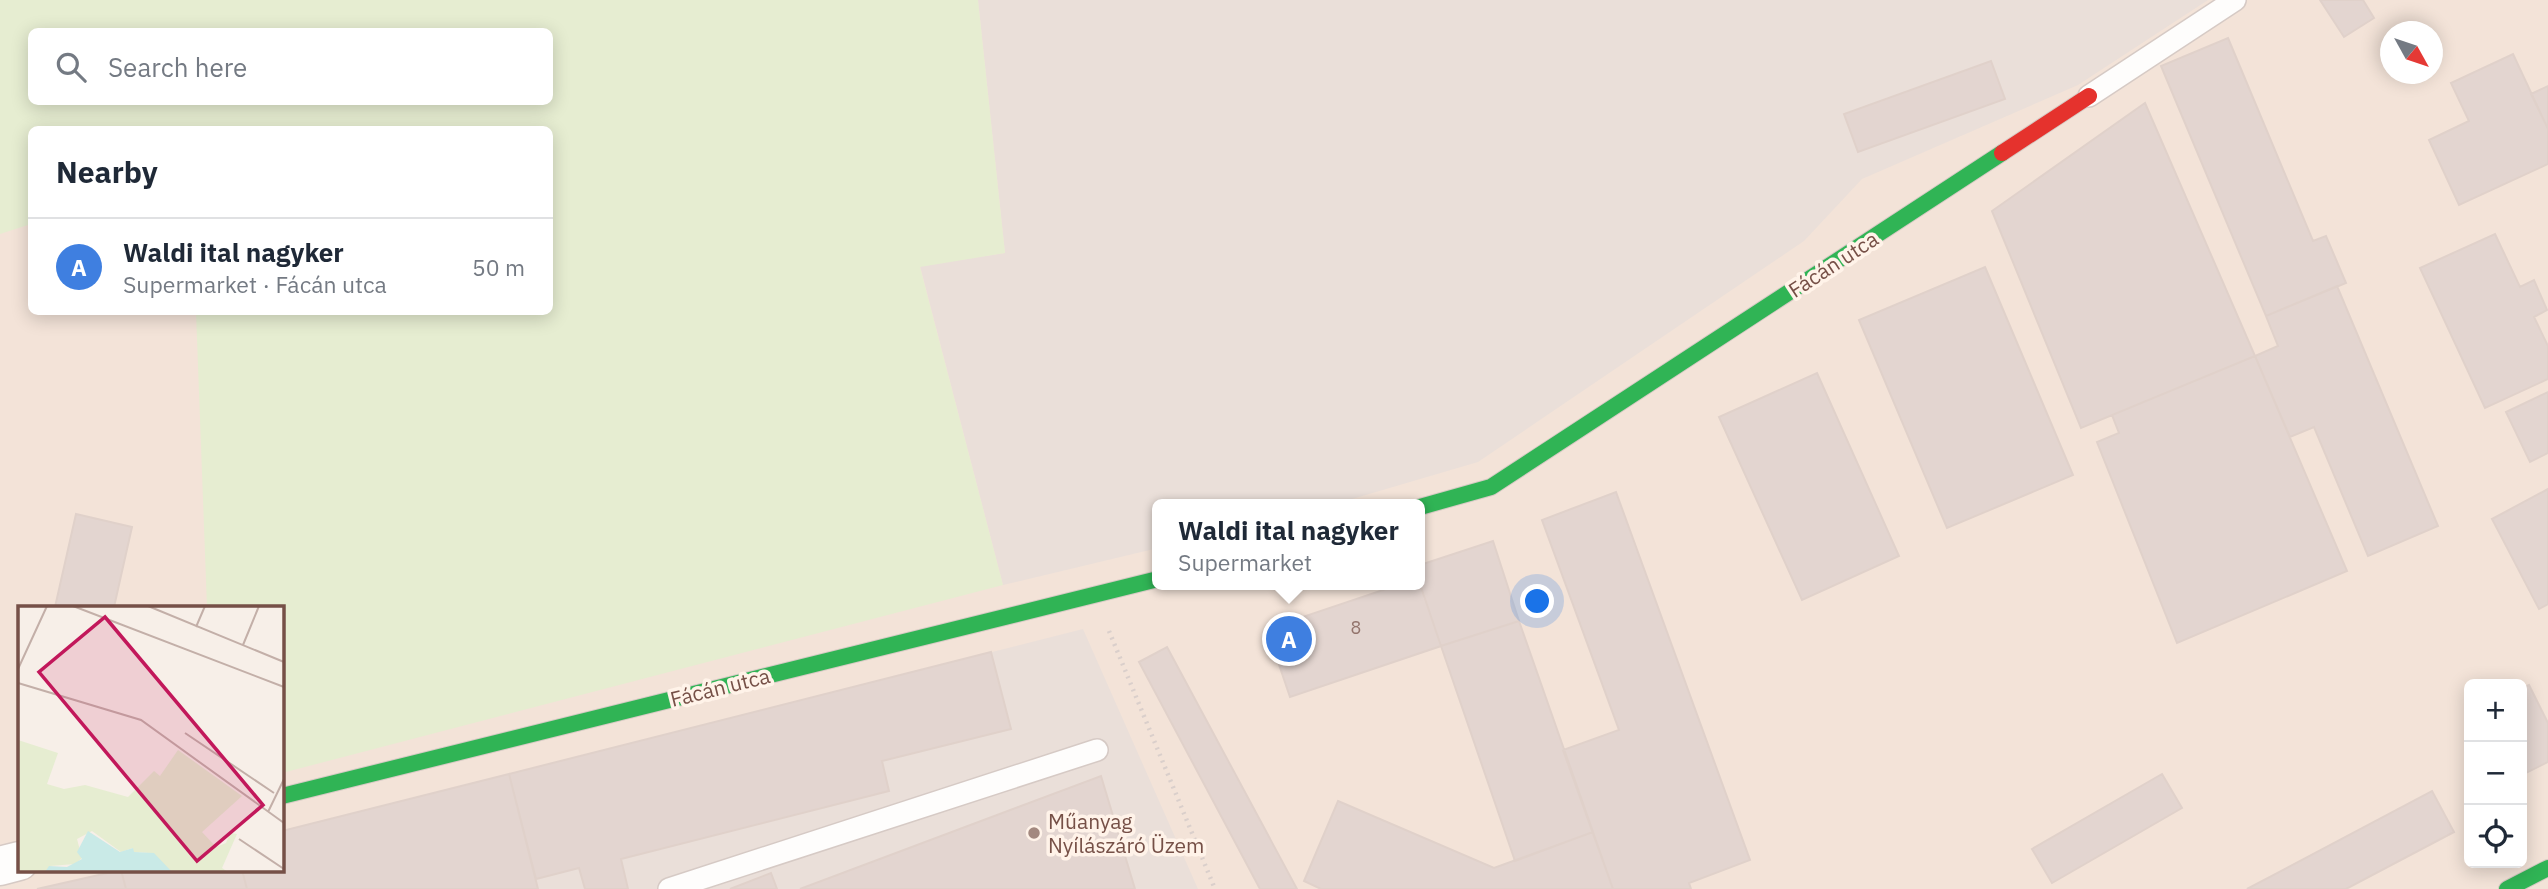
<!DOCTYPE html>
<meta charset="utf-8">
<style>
:root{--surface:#fff;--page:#f2f2f3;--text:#1f2937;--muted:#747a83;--line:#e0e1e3;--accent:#1a73e8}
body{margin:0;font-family:"IBM Plex Sans",sans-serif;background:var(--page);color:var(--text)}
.controls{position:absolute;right:21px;bottom:21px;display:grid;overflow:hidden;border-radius:10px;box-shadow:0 4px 18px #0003}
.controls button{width:63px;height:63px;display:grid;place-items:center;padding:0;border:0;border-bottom:2px solid var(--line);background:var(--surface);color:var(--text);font:35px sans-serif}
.compass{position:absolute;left:2380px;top:21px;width:63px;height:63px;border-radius:50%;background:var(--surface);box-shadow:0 4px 18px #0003;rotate:130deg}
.you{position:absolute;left:1538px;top:602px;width:24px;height:24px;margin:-18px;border:5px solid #fff;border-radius:50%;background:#1a73e8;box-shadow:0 0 0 10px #1a73e833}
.badge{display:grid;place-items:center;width:46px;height:46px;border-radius:50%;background:var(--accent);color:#fff;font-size:23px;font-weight:700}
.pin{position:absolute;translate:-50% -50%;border:4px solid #fff;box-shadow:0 2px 7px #0006}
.popup{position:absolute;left:1152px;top:499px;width:273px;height:91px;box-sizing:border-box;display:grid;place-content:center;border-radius:10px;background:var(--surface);filter:drop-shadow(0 2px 5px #0005);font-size:23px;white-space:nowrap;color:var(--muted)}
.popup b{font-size:26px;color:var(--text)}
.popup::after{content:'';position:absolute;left:50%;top:100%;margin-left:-14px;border:14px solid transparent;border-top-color:var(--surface)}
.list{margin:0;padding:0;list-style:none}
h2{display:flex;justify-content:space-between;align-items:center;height:91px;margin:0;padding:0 28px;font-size:30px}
h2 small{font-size:23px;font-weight:400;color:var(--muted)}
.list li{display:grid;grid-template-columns:46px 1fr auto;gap:21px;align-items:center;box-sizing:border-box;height:98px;padding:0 28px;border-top:2px solid var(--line)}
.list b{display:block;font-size:26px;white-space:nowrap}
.list p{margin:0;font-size:23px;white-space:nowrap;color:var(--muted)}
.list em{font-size:23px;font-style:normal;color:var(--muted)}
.icon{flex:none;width:38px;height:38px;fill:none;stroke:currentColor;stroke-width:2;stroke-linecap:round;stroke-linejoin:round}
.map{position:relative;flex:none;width:2548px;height:889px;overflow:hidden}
.search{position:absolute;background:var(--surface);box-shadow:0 4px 18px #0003;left:28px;top:28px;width:525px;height:77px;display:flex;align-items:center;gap:18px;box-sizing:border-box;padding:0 24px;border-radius:10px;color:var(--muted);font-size:26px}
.panel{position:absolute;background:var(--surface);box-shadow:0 4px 18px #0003;left:28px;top:126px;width:525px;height:189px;border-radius:10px}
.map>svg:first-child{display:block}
</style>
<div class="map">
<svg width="2548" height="889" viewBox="0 0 2548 889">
<rect width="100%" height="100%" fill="#f7efe8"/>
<!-- residential -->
<path fill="#f3e3d8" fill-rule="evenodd" d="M0 0H2548V889H0ZM32 32H550V102H32ZM2390 32H2432V74H2390ZM32 130H550V312H32ZM1158 504H1420V585H1158ZM19 607H282V870H19ZM2469 684H2522V863H2469Z"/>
<!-- industrial -->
<path fill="#eadfd9" d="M978 0H2208L2078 85 1862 179 1804 241 1478 462 1335 504H1158V548L1003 585 920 266 1005 253Z
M1083 629 1198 889H37L122 870H282V831Z"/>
<!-- green -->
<path fill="#e6edd1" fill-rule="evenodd" d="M0 0H978L1005 253 920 267 1003 585 282 773V607H207L196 312H550V130H32L31 224 0 234ZM32 32H550V102H32Z"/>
<!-- building -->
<path fill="#e3d5d0" stroke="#e0d1ca" stroke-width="2" d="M2320 0H2363L2374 18 2344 37Z
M2228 38 2313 241 2326 236 2346 283 2266 316 2161 66Z
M2513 54 2548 129V164L2459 205 2429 140 2469 121 2451 83Z
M1991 61 2005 99 1858 152 1844 114Z
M2548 86V129L2531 94Z
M2145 103 2255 356 2081 428 1992 211Z
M2495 234 2520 287 2534 280 2547 310 2534 317 2548 346V379L2485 408 2420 268Z
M1985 267 2073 475 1947 528 1859 320Z
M2337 286 2438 526 2368 556 2314 427 2290 437 2255 356 2278 346 2266 316Z
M2255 356 2347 571 2177 643 2097 442 2119 433 2112 415Z
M1817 373 1899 556 1802 600 1719 417Z
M2548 392V453L2530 462 2506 412Z
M2548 489V604L2539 609 2492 519Z
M1616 492 1750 860 1689 883 1691 889H1613L1563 750 1619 730 1542 520Z
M76 514 132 527 114 607H55Z
M1493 541 1519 621 1441 646 1420 584V565Z
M1420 584 1441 646 1290 697 1267 629 1398 585Z
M1519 621 1593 832 1515 861 1441 646Z
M1167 647 1297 889H1260L1139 662Z
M991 652 1011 729 882 761 889 791 621 859 628 889H585L579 868 536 879 509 774Z
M2529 685 2548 723V762L2522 775V688Z
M509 774 538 889H247L242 870H282V831Z
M2162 774 2182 808 2052 883 2032 849Z
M1101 776 1135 889H800Z
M2432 791 2454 832 2346 889H2247Z
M1338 801 1494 868 1593 832 1613 889H1321L1304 881Z
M121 870 126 889H37Z
M121 870H242L247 889H126Z
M771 873 777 889H730Z"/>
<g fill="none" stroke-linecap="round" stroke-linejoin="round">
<!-- lane casing -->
<g stroke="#d6cac5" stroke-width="24">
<path id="lane" d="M2089 96 2235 0
M669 889 1097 750"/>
</g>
<!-- street casing -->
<g stroke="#d6cac5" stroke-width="41">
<path id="street" d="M0 866 19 861"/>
</g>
<!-- fast casing -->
<g stroke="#d6cac4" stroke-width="18">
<path id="fast" d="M1420 507 1491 487 2002 153
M282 796 1158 579
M2507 889 2548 868"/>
</g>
<!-- jam casing -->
<g stroke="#d6cac4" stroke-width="18">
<path id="jam" d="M2002 153 2089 96"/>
</g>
<!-- path -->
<path stroke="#dacfcb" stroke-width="4.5" stroke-dasharray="2 5" stroke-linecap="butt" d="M1109 631 1215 889"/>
<!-- lane -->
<use href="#lane" stroke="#fefdfc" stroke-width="21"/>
<!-- street -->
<use href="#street" stroke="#fefdfc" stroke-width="38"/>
<!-- fast -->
<use href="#fast" stroke="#30b455" stroke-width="16"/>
<!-- jam -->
<use href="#jam" stroke="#e5322d" stroke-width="16"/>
</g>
<!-- markers -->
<circle fill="#a3887f" stroke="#fff3e9" stroke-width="2.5" cx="1034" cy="833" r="7"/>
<g text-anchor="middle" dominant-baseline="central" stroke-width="7" stroke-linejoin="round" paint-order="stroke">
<!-- number labels -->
<g font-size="18" fill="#93746c">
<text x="1356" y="627">8</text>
</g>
<!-- street labels -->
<g font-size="21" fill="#765047" stroke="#fff3e9">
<text transform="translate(1833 264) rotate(-33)">Fácán utca</text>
<text transform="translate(720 687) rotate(-14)">Fácán utca</text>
</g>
<!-- poi labels -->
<g font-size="21" fill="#765047" stroke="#fff3e9" text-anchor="start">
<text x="1048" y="821">Műanyag<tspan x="1048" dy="24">Nyílászáró Üzem</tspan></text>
</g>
</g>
<!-- overview -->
<g transform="translate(18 606)">
<rect width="266" height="266" fill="#f7efe8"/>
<path d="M0 134 40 147 29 178 46 183 67 179 110 191 136 165 142 170 160 144 224 190 184 226 198 241 208 237 212 227 219 228 204 262 210 266H154L132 247 115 246V242L103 246 74 225 59 233 64 252 57 258 32 260 27 266H0Z" fill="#e6edd1"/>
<path d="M70 225 102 246 115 242 116 246 136 247 154 266H27L31 260 49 261 64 253 59 246Z" fill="#c9eae7"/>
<path fill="none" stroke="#c3afa8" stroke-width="2" d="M55 0 266 81M130 0 266 56M178 21 187 0M225 39 241 0M0 63 29 0M0 77 123 114 266 217M167 127 256 187M250 206 266 173M221 233 266 263"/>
<path fill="#c2185b" fill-opacity="0.15" stroke="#c2185b" stroke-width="3.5" d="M87 11 245 199 179 255 21 66Z"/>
<rect width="266" height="266" fill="none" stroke="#765047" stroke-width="3.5"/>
</g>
</svg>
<div class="controls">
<button>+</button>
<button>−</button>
<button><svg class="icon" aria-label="locate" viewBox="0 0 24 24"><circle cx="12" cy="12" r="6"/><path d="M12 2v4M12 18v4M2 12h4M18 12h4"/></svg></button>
</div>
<svg class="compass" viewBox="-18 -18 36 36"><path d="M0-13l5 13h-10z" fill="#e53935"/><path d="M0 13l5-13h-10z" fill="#747a83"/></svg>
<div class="you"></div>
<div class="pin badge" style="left:1289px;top:639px;background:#3f7fe0">A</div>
<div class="popup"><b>Waldi ital nagyker</b>Supermarket</div>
<div class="search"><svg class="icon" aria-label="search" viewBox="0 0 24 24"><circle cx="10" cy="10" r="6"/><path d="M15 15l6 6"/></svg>Search here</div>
<section class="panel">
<h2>Nearby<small></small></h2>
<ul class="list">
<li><span class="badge" style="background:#3f7fe0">A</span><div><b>Waldi ital nagyker</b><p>Supermarket · Fácán utca</p></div><em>50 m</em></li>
</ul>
</section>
</div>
